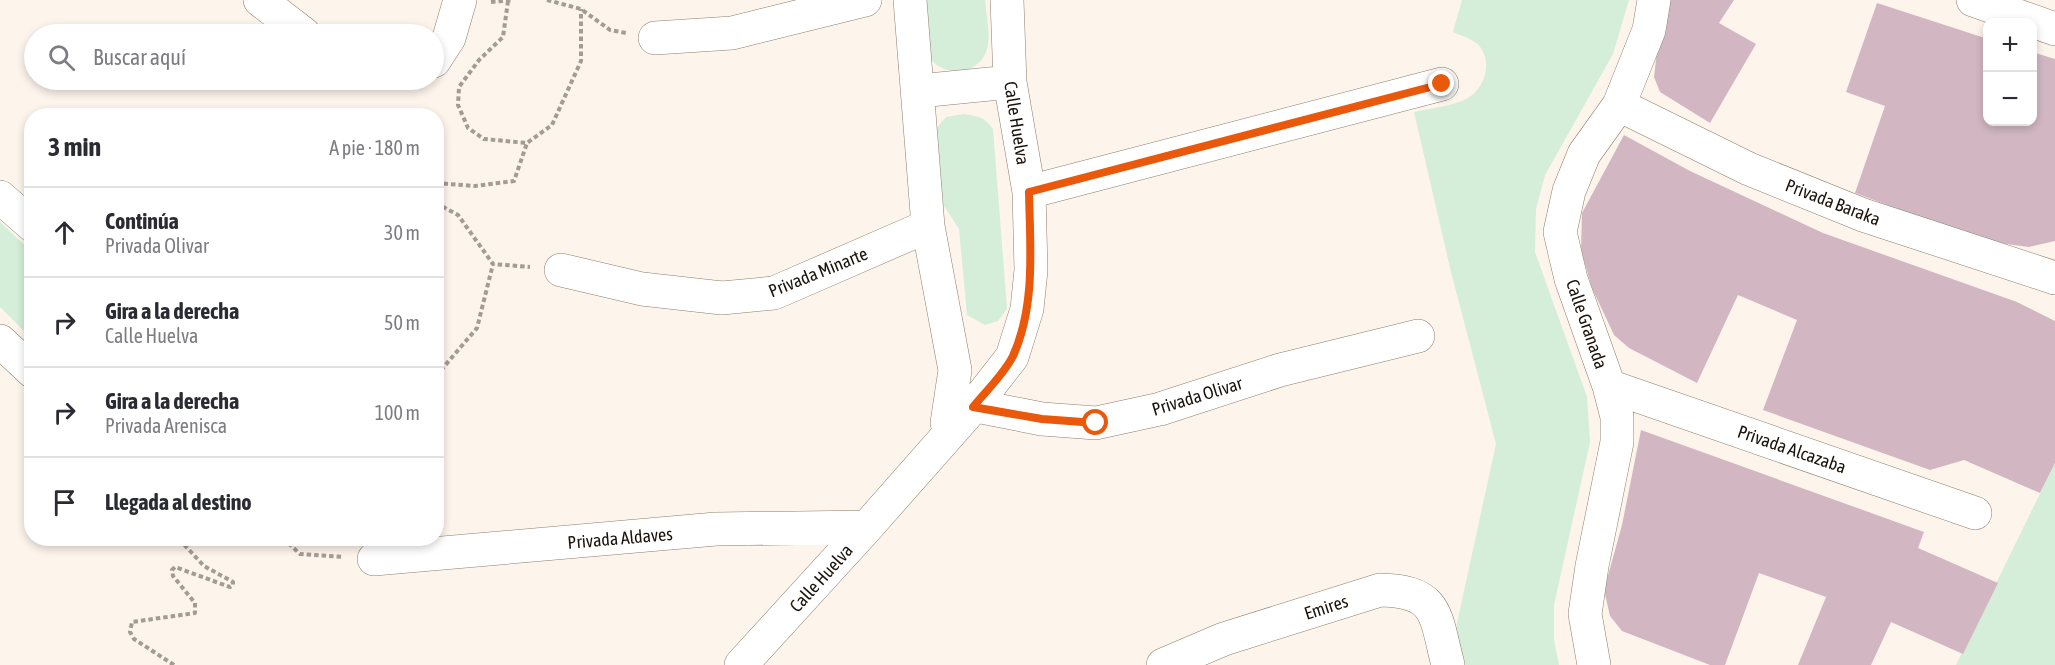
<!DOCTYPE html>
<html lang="es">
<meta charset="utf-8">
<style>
:root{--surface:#fff;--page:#f7f7f7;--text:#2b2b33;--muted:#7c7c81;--line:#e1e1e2}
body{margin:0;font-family:"Asap Condensed",sans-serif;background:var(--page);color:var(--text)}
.controls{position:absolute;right:18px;top:18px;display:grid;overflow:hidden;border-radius:12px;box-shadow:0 3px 9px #0003}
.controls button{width:54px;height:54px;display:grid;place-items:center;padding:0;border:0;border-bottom:2px solid var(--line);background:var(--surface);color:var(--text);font:30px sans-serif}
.stop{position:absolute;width:18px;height:18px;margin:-14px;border:4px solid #ea580c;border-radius:50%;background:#fff}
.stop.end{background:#ea580c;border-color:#fff;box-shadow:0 2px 6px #0008}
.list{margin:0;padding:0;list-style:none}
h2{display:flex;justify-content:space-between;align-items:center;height:78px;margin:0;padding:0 24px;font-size:26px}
h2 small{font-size:20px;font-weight:400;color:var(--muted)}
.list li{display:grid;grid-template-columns:39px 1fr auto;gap:18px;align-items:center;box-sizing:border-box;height:90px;padding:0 24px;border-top:2px solid var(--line)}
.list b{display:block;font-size:22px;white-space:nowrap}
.list p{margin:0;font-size:20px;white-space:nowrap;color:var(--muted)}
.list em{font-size:20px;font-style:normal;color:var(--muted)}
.icon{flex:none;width:33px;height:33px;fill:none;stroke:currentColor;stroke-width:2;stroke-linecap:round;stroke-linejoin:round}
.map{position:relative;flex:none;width:2055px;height:665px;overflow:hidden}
.search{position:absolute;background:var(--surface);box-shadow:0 3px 9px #0003;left:24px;top:24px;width:420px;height:66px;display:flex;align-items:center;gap:15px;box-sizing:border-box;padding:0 21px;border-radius:33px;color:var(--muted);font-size:22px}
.panel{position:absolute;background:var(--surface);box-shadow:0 3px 9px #0003;left:24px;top:108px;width:420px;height:438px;border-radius:24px}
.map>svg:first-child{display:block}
</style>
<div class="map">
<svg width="2055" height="665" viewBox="0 0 2055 665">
<rect width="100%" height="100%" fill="#fdf4ec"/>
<!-- green -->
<path fill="#d4eed9" d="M923 0H985C986 15 992 37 986 52 977 77 937 78 927 52 922 37 924 16 923 0Z
M1462 0H1629L1613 54 1545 175 1536 209 1535 252 1587 397 1590 442 1554 605V640L1559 665H1459L1454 637 1496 444 1451 272 1414 112C1428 109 1457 105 1468 98 1484 88 1492 65 1481 48 1476 40 1462 36 1453 32Z
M963 114C977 116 985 117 993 129L1007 309 998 321 985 325 967 315 959 229 942 203 936 129 946 117Z
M0 222 31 251V338L0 307Z
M2055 463V665H1956Z"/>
<!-- building -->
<path fill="#d2b7c3" d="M1663 0H1734L1719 23 1756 44 1710 123 1660 92 1654 77Z
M1877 3 1988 39V122H2032V52L2055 59V241L2029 247 1984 241 1855 193 1885 106 1846 92Z
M1624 135 1690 171 1823 233 2017 302 2055 321V463L2040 493 1964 460 1930 470 1763 410 1797 320 1738 295 1697 383 1629 348 1614 335 1592 288 1581 250 1582 213Z
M1641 430 1924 532 1918 548 1998 583 1963 654 1891 622 1871 665H1798L1826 597 1759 573 1725 665H1710L1622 631 1610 616 1604 590 1622 525Z"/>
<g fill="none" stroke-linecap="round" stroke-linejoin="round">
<!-- minor casing -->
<g stroke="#907d6b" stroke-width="34">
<path id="minor" d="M260 0 304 34
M910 0 928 226 955 370 947 423
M1973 0 2055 29
M655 38 732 33 865 0
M434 61 449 38 460 0
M919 91 1010 82
M1619 105 1749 169 1863 215 2055 278
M1029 192 1442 84
M0 197 32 225
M561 270 642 289 722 298 774 293 928 226
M0 341 32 371
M1609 386 1975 513
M956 402 1042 419 1096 423 1160 409 1280 370 1418 336
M374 559 716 529 867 527
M741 665 867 527 973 407 1012 357 1027 309 1031 270 1029 192 1010 82 1007 0
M1163 665 1224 639 1380 590C1439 591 1435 615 1448 665
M1594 665 1585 614 1592 566 1617 442V417L1609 386 1571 279 1560 232 1569 191 1584 154 1619 105 1649 30 1654 0"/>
</g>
<!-- path -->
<path stroke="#a39b94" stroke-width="4" stroke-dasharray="4.5 3" stroke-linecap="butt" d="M547 0 581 9 610 30 626 33
M508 1 503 37 479 60 459 87 458 105 468 128 484 139 527 143 552 125 581 61V9
M491 2 513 0
M436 183 475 186 514 181 527 143
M436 203 458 215 493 264 530 267
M436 376 477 328 493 264
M283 538 300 554 343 557
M174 665 134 639 130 632 132 622 195 613V603L173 576 172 570 175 567 230 587 233 585V582L204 566 178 538"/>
<!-- minor -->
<use href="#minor" stroke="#fff" stroke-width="33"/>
</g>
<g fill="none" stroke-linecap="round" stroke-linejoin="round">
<!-- route -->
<path stroke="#ea580c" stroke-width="8" d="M1096 423 1042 419 973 407C986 391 1004 374 1013 356 1036 305 1030 246 1029 192L1442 84"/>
</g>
<g text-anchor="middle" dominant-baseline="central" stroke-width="6" stroke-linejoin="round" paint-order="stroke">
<!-- street labels -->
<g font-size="18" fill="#1a130c" stroke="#fff">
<text transform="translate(1017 123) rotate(81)">Calle Huelva</text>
<text transform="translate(1833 202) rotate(21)">Privada Baraka</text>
<text transform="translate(818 272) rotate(-22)">Privada Minarte</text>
<text transform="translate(1587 324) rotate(71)">Calle Granada</text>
<text transform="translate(1197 396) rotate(-17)">Privada Olivar</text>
<text transform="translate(1792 449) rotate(19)">Privada Alcazaba</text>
<text transform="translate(620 538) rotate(-5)">Privada Aldaves</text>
<text transform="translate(821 578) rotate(-48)">Calle Huelva</text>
<text transform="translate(1326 607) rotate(-18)">Emires</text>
</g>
</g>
</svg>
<div class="controls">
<button>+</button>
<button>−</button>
</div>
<div class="stop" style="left:1096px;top:423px"></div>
<div class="stop end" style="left:1442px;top:84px"></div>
<div class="search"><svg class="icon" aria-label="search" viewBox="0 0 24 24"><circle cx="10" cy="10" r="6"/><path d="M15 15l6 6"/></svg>Buscar aquí</div>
<section class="panel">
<h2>3 min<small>A pie · 180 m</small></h2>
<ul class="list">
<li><svg class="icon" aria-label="ahead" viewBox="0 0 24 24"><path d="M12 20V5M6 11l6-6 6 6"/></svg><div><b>Continúa</b><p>Privada Olivar</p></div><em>30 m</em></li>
<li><svg class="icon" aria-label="right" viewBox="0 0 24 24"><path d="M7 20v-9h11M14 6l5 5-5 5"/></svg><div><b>Gira a la derecha</b><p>Calle Huelva</p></div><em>50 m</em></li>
<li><svg class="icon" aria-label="right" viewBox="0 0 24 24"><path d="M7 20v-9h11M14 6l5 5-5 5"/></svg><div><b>Gira a la derecha</b><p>Privada Arenisca</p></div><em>100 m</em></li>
<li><svg class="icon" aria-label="arrive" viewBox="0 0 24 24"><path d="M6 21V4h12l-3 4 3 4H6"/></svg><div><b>Llegada al destino</b></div></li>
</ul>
</section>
</div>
